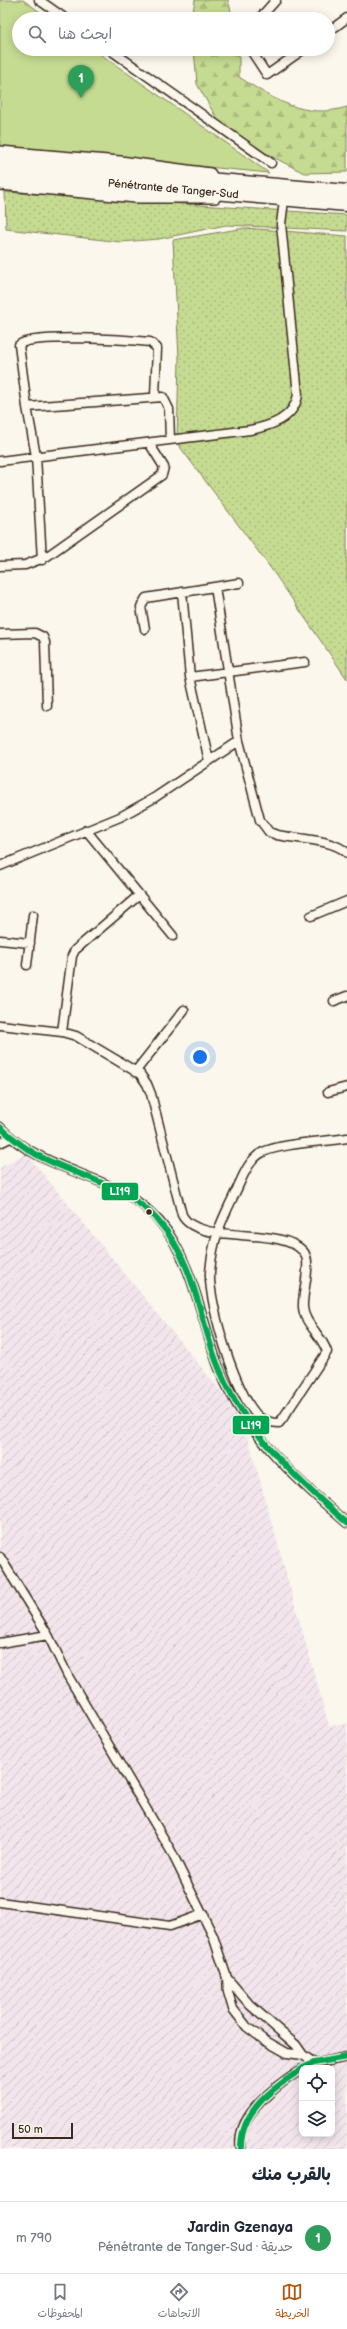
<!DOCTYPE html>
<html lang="ar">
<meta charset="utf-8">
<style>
:root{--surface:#fff;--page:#f6f6f7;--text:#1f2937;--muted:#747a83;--line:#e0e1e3;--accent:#b45309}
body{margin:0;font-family:"Balsamiq Sans","Playpen Sans Arabic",sans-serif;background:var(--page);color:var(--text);direction:rtl}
.controls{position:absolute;right:12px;bottom:12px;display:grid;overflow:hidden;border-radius:8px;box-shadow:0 2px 10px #0003}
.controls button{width:36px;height:36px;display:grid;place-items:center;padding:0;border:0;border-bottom:1px solid var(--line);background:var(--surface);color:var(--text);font:20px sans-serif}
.scale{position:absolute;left:12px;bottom:10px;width:61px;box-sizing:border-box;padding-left:4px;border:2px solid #3b2a1e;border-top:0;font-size:11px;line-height:14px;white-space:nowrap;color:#3b2a1e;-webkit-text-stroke:3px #fbf7ec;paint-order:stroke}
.you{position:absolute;left:200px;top:1057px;width:14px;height:14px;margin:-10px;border:3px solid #fff;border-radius:50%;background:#1a73e8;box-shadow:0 0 0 6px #1a73e833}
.badge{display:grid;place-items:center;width:26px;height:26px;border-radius:50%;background:var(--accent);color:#fff;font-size:13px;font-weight:700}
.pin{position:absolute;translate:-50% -33px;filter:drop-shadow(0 1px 2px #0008)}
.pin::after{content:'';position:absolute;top:21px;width:14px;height:12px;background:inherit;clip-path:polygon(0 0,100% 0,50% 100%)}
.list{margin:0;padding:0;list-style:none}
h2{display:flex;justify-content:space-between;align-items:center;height:52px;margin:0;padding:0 16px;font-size:17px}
h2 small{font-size:13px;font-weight:400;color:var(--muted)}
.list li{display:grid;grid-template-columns:26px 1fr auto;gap:12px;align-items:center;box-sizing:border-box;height:72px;padding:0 16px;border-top:1px solid var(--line)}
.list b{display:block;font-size:15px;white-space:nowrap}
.list p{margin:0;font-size:13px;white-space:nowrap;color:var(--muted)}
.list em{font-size:13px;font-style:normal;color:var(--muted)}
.icon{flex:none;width:22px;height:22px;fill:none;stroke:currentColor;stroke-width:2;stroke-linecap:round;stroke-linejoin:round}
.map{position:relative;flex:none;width:347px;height:2149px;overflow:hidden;direction:ltr}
.search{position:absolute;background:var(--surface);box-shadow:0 2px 10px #0003;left:12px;right:12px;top:12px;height:44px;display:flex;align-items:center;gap:10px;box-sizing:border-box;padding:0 14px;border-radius:22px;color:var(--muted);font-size:15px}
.sheet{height:124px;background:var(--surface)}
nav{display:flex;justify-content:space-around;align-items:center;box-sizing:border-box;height:56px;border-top:1px solid var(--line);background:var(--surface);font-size:11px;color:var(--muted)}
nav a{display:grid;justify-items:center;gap:2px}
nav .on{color:var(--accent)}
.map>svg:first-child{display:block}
</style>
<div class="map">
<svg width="347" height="2149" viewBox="0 0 347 2149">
<defs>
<pattern id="industrial-furrows" width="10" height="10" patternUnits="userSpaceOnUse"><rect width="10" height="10" fill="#f2e6ec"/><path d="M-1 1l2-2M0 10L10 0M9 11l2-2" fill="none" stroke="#d0c5ca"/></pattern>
<pattern id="grass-dots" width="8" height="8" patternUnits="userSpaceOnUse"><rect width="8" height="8" fill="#c5db91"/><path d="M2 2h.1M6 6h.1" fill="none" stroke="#aabc7d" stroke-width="1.8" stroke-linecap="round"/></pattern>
<pattern id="forest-firs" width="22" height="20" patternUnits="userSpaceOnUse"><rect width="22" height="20" fill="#c5db91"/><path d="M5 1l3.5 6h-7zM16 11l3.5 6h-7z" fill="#aabc7d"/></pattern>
</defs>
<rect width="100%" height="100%" fill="#fbf7ec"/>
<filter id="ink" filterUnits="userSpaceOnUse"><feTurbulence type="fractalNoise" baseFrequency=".025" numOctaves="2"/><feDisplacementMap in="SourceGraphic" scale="8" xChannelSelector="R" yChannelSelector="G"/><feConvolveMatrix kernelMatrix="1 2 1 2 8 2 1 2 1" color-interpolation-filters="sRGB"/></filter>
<g filter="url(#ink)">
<!-- industrial -->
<path fill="url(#industrial-furrows)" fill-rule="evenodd" d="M26 1153 242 1417 329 1726 347 1724V2149H0V1168ZM302 2068H332V2134H302Z"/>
<!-- grass -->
<path fill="url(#grass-dots)" stroke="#808258" d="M5 192 347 215V231L226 225 159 239 121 242 6 229Z
M245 228 347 236V679L272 570 177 443 179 358 173 240Z"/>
<!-- forest -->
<path fill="url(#forest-firs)" stroke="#808258" d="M195 0H228L233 19H192Z
M194 49H239V77C273 99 305 120 347 107V172L304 173 267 154 228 138 197 84Z"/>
<!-- park -->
<path fill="#c5db91" stroke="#808258" d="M0 0H23L50 19H19V49H93L269 173 0 147Z"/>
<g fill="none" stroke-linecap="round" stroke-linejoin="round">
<!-- street casing -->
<g stroke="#3b2a1e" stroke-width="11">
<path id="street" d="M39 0 66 19
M259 19 276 0
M328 32 347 18
M109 49 271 163
M250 49 267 75 304 49
M27 407 163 397 169 409 170 440
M0 461 250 430C270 426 294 419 298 395L281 224 284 200
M42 560 36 456 27 407 19 345C28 333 131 340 150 342L157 348 155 396
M0 566 25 565 46 557 162 475 164 467 149 443
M215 587 239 741 260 820 269 832 277 835C296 839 334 839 347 853
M182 592 190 677 209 761
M145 629 141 607 146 598 239 583
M0 634 35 633 43 637 45 642 47 706
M190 677 305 662
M86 830 173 936
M0 866 120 817 154 798 239 741
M311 916 347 901
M0 940 30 943
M27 965 33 915
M334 1001 347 996
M0 1025 62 1032 76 1036 140 1074 147 1084 151 1094 182 1215C198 1246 279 1225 303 1251 313 1261 302 1292 303 1307 304 1324 322 1335 327 1352L283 1418 279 1423C272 1423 265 1421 259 1417 236 1397 208 1302 210 1272 213 1236 222 1220 237 1189 243 1176 249 1159 263 1152 283 1143 324 1142 347 1138
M62 1032 72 956 75 950 138 896
M135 1072 184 1010
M328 1092 347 1087
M0 1127C46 1176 117 1172 159 1221 191 1257 201 1317 217 1363 241 1429 295 1479 347 1523
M0 1143 10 1138
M0 1557 48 1635 68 1676 171 1851 213 1936 227 1978 228 1992 233 2009 247 2027 264 2040 287 2053 303 2055
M0 1643 48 1635
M0 1902 170 1926 203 1914
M227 1978 250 2005 296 2045 303 2055 314 2063
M309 2065 347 2057
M241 2149C234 2116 278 2084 302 2069"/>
</g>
<!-- secondary casing -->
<g stroke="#3b2a1e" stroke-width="14">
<path id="secondary" d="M0 152 120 162 210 174
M0 184 136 197H215"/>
</g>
<!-- highway casing -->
<g stroke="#3b2a1e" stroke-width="17">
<g id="highway">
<path d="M0 162C116 173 231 181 347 192"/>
<path id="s1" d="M0 173 347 204"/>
</g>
</g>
<!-- street -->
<use href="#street" stroke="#fbf7ec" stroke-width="8"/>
<!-- secondary -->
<use href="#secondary" stroke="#fbf7ec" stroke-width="11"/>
<!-- highway -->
<use href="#highway" stroke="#fbf7ec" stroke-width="14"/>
<!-- bus-1 casing -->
<g stroke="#fbf7ec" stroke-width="9">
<path id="bus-1" d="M0 1127C12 1138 24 1148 39 1156 79 1177 128 1185 159 1222 194 1261 199 1316 217 1363 242 1429 295 1478 347 1523
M303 2068 314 2063 347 2057
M241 2149C240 2111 273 2088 302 2069"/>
</g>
<!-- bus-1 -->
<use href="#bus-1" stroke="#00a651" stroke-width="6"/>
</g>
</g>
<!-- markers -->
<circle fill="#3b2a1e" stroke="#fbf7ec" stroke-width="1.5" cx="149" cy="1212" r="3.5"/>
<g text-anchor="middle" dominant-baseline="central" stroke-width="4" stroke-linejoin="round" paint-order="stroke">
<!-- street labels -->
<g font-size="11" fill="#3b2a1e" stroke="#fbf7ec">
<text stroke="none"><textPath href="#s1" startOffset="174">Pénétrante de Tanger-Sud</textPath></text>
</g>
</g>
<g stroke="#fbf7ec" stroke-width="1.5">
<rect x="101" y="1182" width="38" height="19" rx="4" fill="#00a651"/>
<rect x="232" y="1415" width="38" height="20" rx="4" fill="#00a651"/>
</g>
<g font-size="11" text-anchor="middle" font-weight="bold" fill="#fff">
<text x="120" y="1195">LI19</text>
<text x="251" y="1429">LI19</text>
</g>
</svg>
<div class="controls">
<button><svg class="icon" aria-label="locate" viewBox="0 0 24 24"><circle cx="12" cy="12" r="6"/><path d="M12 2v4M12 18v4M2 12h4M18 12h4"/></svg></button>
<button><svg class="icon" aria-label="layers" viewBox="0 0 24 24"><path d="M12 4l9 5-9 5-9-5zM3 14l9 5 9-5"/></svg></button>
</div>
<div class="scale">50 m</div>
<div class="you"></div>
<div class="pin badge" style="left:81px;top:98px;background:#2e9e5b">1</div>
<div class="search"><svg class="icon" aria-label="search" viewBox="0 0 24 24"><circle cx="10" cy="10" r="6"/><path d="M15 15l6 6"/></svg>ابحث هنا</div>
</div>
<section class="sheet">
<h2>بالقرب منك<small></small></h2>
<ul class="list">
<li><span class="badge" style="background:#2e9e5b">1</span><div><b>Jardin Gzenaya</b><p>حديقة · Pénétrante de Tanger-Sud</p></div><em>790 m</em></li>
</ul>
</section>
<nav>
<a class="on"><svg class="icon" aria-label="map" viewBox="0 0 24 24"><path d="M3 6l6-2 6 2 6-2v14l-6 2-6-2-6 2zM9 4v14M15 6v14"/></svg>الخريطة</a>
<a><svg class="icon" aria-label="directions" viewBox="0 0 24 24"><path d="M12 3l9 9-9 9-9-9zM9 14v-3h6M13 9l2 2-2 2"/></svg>الاتجاهات</a>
<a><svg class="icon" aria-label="saved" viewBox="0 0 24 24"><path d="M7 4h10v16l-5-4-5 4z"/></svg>المحفوظات</a>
</nav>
